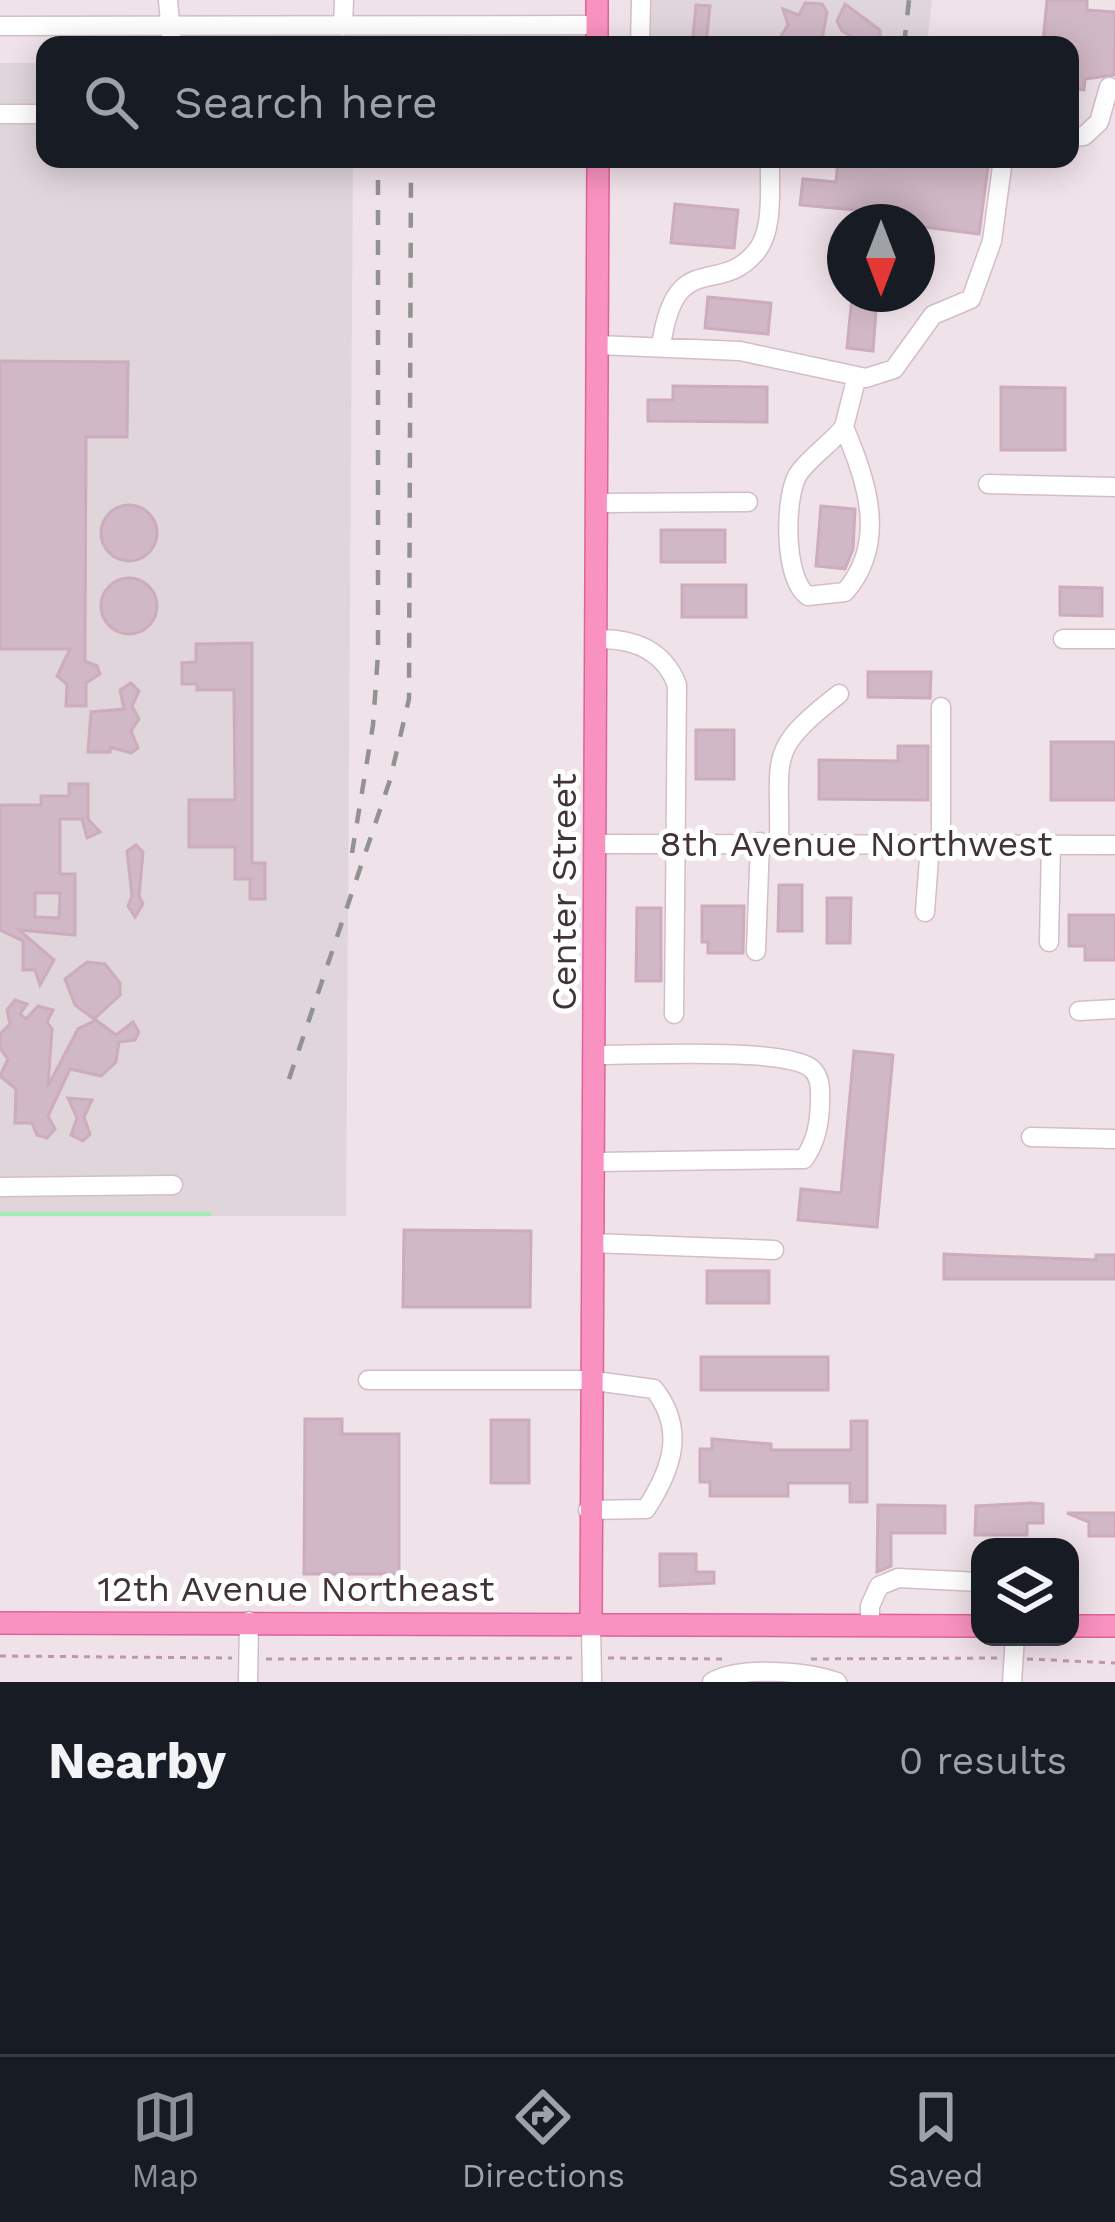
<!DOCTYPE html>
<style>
:root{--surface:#171b24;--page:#242831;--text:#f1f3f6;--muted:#9ea1a6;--line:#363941;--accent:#8c9099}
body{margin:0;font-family:"Work Sans",sans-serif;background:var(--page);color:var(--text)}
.controls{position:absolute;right:36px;bottom:36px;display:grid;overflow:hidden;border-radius:24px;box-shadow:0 6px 30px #0003}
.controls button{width:108px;height:108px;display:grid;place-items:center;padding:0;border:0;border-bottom:3px solid var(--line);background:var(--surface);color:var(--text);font:60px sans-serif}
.compass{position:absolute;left:827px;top:204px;width:108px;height:108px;border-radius:50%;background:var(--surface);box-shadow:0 6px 30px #0003;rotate:180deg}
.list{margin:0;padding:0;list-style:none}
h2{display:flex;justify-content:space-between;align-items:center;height:156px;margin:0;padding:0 48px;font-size:51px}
h2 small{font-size:39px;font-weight:400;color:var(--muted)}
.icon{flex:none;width:66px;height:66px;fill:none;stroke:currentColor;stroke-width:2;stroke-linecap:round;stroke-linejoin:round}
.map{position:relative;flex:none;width:1115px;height:1682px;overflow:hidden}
.search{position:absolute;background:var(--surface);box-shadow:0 6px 30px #0003;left:36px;right:36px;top:36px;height:132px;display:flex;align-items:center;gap:30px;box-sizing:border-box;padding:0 42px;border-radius:24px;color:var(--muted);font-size:45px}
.sheet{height:372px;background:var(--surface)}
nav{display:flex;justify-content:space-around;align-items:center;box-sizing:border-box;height:168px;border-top:3px solid var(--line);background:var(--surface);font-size:33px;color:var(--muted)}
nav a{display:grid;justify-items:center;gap:6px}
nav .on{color:var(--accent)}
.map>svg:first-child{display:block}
</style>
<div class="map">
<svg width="1115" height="1682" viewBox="0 0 1115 1682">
<rect width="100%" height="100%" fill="#f0e2e9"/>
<!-- industrial -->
<path fill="#dfd5db" d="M633 0H932L927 45H632Z
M0 63H45V159H353L346 1216H0Z"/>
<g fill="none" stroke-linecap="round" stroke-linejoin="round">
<!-- stream -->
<path stroke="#a0ecb3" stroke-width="4.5" d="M0 1214H209"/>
</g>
<!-- building -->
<path fill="#d1b8c6" stroke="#ccacbd" stroke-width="3" fill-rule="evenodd" d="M1047 0H1087V10L1115 12 1114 75 1085 79 1084 90 1070 89V45L1043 42Z
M805 3 822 4 827 12 821 45 780 38 788 25 783 9 799 15Z
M845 4 880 30V45H866L842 31 837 21Z
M696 5 710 6 706 45H692Z
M838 159H989L979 234 870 220 866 211 800 205 803 179 836 182Z
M675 204 738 210 734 248 671 243Z
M852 296 877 298 873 351 847 348Z
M708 297 771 303 768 334 705 328Z
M0 361 128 362 127 437H86L85 661 97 666 100 674 86 683V706H66L67 684 57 676 70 649H0Z
M673 386 767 387V422L648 421V400H673Z
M1001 387 1065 388V450H1001Z
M101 533a28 28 0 1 1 56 0a28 28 0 1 1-56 0Z
M821 506 855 509 853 549 845 569 816 566Z
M661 530H725V562H661Z
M101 606a28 28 0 1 1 56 0a28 28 0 1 1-56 0Z
M682 585H746V617H682Z
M1060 587 1102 588V616L1060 615Z
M252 643V863H265V899H250V879H235V847H189V800H235L234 690H197V684H182V663L196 662V644Z
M868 672H931L930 698 868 697Z
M131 683 139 691 132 706 139 719 131 731 138 748 131 753 110 747V752H88L91 712 124 709 120 690Z
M696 730H734V779H696Z
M1051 742H1115V800H1051Z
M898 746H928V800L819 799V760L898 761Z
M69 784H88V819L100 832 87 838 82 819H60V874H75V935L19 930 54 960 40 985 35 970H23V941L0 930V805H41V796H69ZM35 893H60L59 918 35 917Z
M136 845 143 852 139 896 143 904 135 917 128 906 132 896 127 851Z
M779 885H802V931H778Z
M827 898H851L850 943H827Z
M702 906H744L743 953H708V942H702Z
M637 908H661V981H636Z
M1069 915H1115V960H1085V946H1069Z
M87 962 105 964 120 983V995L94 1019 75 1005 65 979Z
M15 1000 27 1004 20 1014 26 1019 38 1006 53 1010 47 1022 52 1029 48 1086 78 1029 96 1020 116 1035 133 1022 139 1032 135 1040 119 1042 116 1062 101 1076 70 1069 48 1116 55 1129 47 1138 37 1135 32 1123H15L16 1089 0 1076 8 1059 0 1048V1034L10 1024 7 1010Z
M854 1051 893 1055 877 1227 798 1220 801 1189 841 1193Z
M68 1098 92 1100 84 1117 90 1134 83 1141 71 1135 77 1118Z
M404 1230 531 1231 530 1307H403Z
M944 1254 1096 1260V1255H1115V1279H944Z
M707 1271H769V1303H707Z
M701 1357H828V1390H701Z
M305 1419H342V1434H399V1574H304Z
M491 1420H529V1483H491Z
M851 1421H867V1502H850V1483H788V1496H710V1482H700V1449H712V1439L771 1444V1450H851Z
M1032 1503 1043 1504V1523H1027V1535H975L976 1506Z
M878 1505 945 1506V1533H891V1566L877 1572Z
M1067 1513H1115V1536H1089V1522Z
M660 1554H696V1572H714V1583L660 1586Z"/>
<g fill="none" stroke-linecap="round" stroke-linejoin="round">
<!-- minor casing -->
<g stroke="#d3bdc8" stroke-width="21">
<path id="minor" d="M168 0 172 45
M0 26 597 25
M343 26 344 0
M640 45 641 0
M0 114H45
M1070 137 1084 136 1099 122 1109 87
M598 345 740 351 866 378 894 369 933 315 971 299 992 241 1003 159
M661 346C675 247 718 297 755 253 775 231 769 187 770 159
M844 427C867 482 888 542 845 592L808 596C784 580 784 502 797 476 806 460 832 443 844 427Z
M844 427 857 376
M988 484 1115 487
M598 503 748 502
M597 639C633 638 664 650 677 685L674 1014
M1063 639H1115
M779 843C781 754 765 752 839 694
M597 844 1115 845
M941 844V707
M925 912 930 844
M1049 942 1051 845
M756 951 760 842
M1079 1011 1115 1009
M1031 1137 1115 1139
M596 1162 804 1159C816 1142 819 1125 820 1105 820 1093 822 1079 812 1069 789 1047 637 1055 597 1055
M0 1187 173 1185
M592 1243 774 1250
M368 1380H588L654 1389C686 1430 672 1469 646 1509L588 1510
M591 1624 592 1682
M870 1625V1606L879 1586 898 1578 980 1582
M248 1682 249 1621
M712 1682C740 1666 807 1671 837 1682
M1012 1682 1015 1637"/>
</g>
<!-- major casing -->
<g stroke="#dd639b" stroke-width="24">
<path id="major" d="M597 45V0
M0 1623 980 1626
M591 1624 598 159
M1070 1626H1115"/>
</g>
<!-- path -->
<path stroke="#bc98aa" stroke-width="3" stroke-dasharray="6 6" stroke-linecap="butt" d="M0 1656 232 1658
M608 1658 724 1659
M266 1659 574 1658
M811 1659 999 1658
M1027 1659 1115 1663"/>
<!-- minor -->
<use href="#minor" stroke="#fff" stroke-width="18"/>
<!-- major -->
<use href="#major" stroke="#f992c0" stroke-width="21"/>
<!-- rail -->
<path stroke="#929292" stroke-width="4.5" stroke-dasharray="15 15" stroke-linecap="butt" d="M904 45 909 0
M352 853 373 725 378 654V159
M289 1079 390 780 409 699 411 159"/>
</g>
<g text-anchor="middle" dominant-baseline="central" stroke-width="10" stroke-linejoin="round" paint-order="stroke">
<!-- street labels -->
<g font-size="36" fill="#42333b" stroke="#fff">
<text x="856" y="844">8th Avenue Northwest</text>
<text transform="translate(564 892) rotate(-90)">Center Street</text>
<text x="296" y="1589">12th Avenue Northeast</text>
</g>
</g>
</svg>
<div class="controls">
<button><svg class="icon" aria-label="layers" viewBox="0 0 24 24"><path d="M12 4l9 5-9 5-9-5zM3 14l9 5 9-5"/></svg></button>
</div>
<svg class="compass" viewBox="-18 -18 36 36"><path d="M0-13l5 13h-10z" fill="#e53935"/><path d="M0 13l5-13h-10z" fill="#9ea1a6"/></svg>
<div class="search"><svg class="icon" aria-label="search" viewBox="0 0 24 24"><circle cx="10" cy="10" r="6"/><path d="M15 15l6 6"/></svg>Search here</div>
</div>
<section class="sheet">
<h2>Nearby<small>0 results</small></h2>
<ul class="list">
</ul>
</section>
<nav>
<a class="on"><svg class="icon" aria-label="map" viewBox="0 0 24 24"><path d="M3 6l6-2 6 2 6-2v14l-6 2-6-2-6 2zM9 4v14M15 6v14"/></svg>Map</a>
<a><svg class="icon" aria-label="directions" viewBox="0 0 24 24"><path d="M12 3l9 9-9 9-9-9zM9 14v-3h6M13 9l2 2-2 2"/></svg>Directions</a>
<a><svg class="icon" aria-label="saved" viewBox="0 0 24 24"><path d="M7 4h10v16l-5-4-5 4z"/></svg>Saved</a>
</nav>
